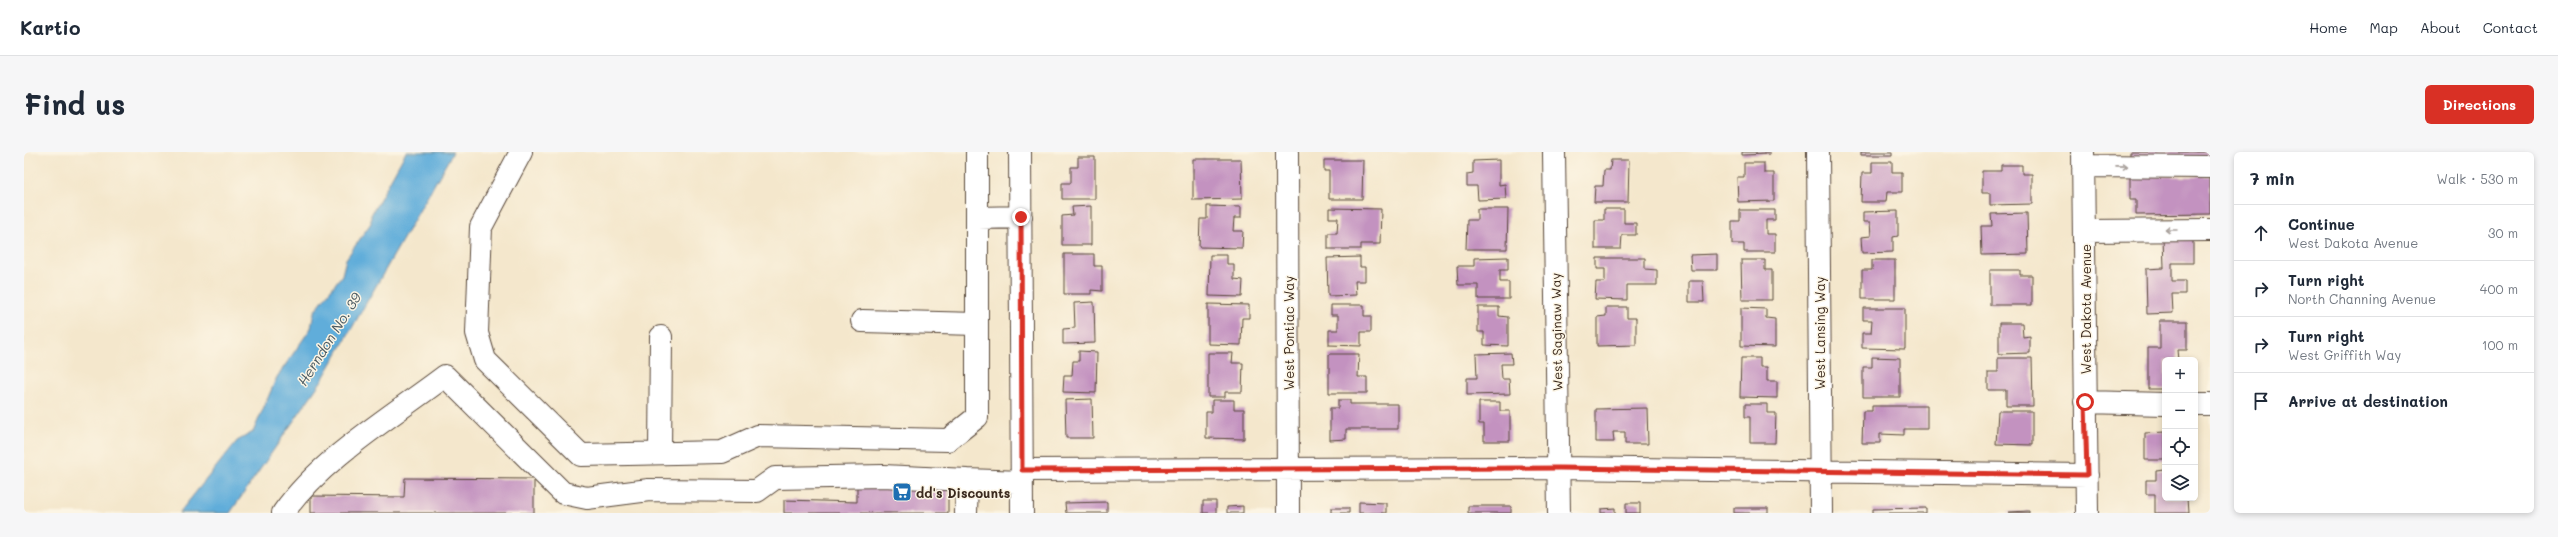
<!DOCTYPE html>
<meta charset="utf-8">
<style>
:root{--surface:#fff;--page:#f6f6f7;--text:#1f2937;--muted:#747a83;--line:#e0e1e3;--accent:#d93025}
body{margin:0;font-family:Mali,sans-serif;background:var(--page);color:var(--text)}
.controls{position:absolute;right:12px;bottom:12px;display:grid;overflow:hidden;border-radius:6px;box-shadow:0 2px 6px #0003}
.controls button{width:36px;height:36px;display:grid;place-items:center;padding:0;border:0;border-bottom:1px solid var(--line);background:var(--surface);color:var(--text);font:20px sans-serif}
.stop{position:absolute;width:12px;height:12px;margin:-9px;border:3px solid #d93025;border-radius:50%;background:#fff}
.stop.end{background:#d93025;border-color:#fff;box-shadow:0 1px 4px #0008}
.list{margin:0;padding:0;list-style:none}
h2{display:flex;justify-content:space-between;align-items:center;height:52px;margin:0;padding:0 16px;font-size:17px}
h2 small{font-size:13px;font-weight:400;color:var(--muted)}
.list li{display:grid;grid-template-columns:26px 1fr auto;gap:12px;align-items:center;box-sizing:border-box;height:56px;padding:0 16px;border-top:1px solid var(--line)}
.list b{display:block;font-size:15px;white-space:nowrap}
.list p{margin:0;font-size:13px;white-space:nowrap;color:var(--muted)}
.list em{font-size:13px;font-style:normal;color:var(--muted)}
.icon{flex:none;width:22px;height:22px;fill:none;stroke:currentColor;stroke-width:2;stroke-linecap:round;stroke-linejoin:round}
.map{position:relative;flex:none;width:2186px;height:361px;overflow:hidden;border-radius:6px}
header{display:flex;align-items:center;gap:24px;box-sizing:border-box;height:56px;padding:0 20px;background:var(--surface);border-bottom:1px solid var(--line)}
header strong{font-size:19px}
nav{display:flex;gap:22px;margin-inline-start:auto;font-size:14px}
.intro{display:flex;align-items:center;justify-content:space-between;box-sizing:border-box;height:96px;padding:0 24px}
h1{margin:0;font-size:28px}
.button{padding:10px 18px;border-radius:6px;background:var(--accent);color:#fff;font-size:14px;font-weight:700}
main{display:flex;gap:24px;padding:0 24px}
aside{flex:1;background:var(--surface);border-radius:6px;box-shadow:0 2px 6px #0003}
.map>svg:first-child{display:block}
</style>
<header>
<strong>Kartio</strong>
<nav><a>Home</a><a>Map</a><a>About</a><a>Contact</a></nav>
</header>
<div class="intro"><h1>Find us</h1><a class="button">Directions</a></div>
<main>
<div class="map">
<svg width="2186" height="361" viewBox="0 0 2186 361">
<rect width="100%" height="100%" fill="#fcf5e5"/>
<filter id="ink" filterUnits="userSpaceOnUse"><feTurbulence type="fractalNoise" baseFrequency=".025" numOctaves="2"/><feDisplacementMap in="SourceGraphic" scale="8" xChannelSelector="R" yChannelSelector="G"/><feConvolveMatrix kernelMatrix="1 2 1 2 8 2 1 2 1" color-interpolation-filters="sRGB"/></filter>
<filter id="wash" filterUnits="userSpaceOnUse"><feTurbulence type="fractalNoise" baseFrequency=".012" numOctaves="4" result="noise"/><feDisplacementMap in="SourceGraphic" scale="16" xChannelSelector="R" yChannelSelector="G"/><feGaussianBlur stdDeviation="0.9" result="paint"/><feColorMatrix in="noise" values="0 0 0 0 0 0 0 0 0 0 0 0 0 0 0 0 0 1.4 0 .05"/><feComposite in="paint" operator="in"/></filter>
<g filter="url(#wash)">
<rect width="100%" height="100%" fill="#f4e7cc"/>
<!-- water -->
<path fill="#61adda" stroke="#4e6c7c" d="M382 0H429L298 228 206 361H155L213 289 229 280 253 225 287 176 290 160 318 123 322 107 347 71V63Z"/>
<g id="blocks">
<!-- building -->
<path fill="#c392c0" d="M1718 0H1746V2L1718 3Z
M1837 0H1868V3H1837Z
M2106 0H2186V7L2106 6Z
M1054 5H1071V47H1038V31H1047V15H1054Z
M1169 7H1217L1218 47 1169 48Z
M1300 8H1339L1338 47H1305V19H1300Z
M1475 8V33L1481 32 1482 47 1454 48 1453 34H1443V22L1449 21V9Z
M1587 8H1605L1604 50H1570L1571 34H1579L1580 18H1586Z
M1848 10H1868V20H1878V40H1863L1862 50H1837L1838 21H1848Z
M1720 11H1740V21H1750V49L1714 50 1713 25H1720Z
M1977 13H1998V22H2008V52L1966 53V41H1958V19H1977Z
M2106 24 2186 25V62L2112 63V48H2106Z
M1067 54V93H1038V64L1049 63 1048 55Z
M1183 54 1217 55V66H1210L1209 79H1219L1218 96 1175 95 1176 67H1183Z
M1305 56 1357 57 1356 92H1337V97H1304V81H1313L1314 66H1305Z
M1453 57H1484L1483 97H1442L1443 68H1453Z
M1580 57H1600V71H1612V83H1598L1597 97H1571V68H1580Z
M1716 58H1751V68H1742V82H1751V100H1720V92H1708V69H1716Z
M1874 59V84L1869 85V100L1838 101 1837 85 1847 84 1846 70H1839V60Z
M2003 61 2004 102 1958 103 1957 74H1968L1967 62Z
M2169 84V111H2148V129H2161V142H2148L2149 161 2123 162 2122 117 2140 116 2139 85Z
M1040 102H1070V114H1078V139L1067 138V142H1040Z
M1693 102V118H1667L1666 103Z
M1186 103H1203V112H1210V127L1219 128 1218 145 1185 144Z
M1336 105V115H1341V129H1331L1332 143 1304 144 1303 106Z
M1484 105V118H1476V130H1485V147H1454V133H1434L1433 114H1450V106Z
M1573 106H1621V117L1633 118V133H1603V148L1571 147 1572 130H1581V117H1573Z
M1717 108H1741V118H1748V148H1718Z
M1848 108H1871V147H1838V118H1848Z
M1966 118H1996V123H2008V153H1966Z
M1665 129H1679L1680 150H1665Z
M1070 150 1071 191 1039 192V177L1051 176 1050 151Z
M1184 152 1225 153V166H1218L1217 193 1184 192Z
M1307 153H1340V164H1347V180H1337V194L1305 193V178H1314V163H1307Z
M1454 155H1475V164L1484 165V194L1460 193V180H1454Z
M1582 155H1603V166H1612V193L1573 194V165L1582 164Z
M1717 156 1742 157V166L1751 167V195L1717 194Z
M1839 156H1881V197L1838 196V181H1847L1848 168H1839Z
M2136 169H2163V198H2153L2154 208H2141V237H2124V196H2136Z
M1975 171H1998L1999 185 2006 184V201L1975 202Z
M1055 199 1073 200 1072 241 1039 240 1040 224H1048L1049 209H1055Z
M1184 201H1209L1208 211H1219L1218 240H1201V245H1184Z
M1487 201 1488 212H1477L1478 227H1485L1486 242 1443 243V226H1453L1452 202Z
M1305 202H1335L1334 225H1343V241H1305Z
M1848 205 1876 206V245H1839V215H1848Z
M1717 206H1736V215H1743V229H1753V246L1716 245Z
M1974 206H2008L2009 254H1982V238H1964V220H1974Z
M1068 247 1069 286H1042L1041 248Z
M1188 248H1210V257H1220V287L1182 286V260H1188Z
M1314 248H1326V252H1374V277H1322V287L1306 288V256H1314Z
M1455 250H1476V259H1486V289H1460V272H1455Z
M1721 252H1743V261H1752L1751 291H1726V265H1721Z
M1848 254H1903V277H1880V283L1856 282V291H1838L1839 259H1848Z
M1623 256 1624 292H1601V280H1589L1590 290H1572V257Z
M1974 259H2008V293L1972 292Z
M2141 280V308H2121V281Z
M2141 318V346H2163L2164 361H2131V342H2122V328H2132V319Z
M381 326 510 327V361H287V344L380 345Z
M833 332 924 333V361H760V348L833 350Z
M1179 349H1192V361H1179Z
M1083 350V361H1042L1041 351Z
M1335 350 1362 351V361H1335Z
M1602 351H1616V361H1602Z
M1219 354V361H1203V355Z
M1444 354H1487V361H1444Z
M1307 356H1325V361H1307Z
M1591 356V361H1577V357Z
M1710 356H1744V361H1710Z
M1902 356V361H1849V357Z
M2005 359V361H1985L1984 360Z"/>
</g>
</g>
<g filter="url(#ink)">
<use href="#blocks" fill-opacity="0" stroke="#574638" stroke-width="1"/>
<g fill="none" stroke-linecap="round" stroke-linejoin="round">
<!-- minor casing -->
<g stroke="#574638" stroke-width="24">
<path id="minor" d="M497 0 457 75 453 181 461 208 557 303 698 300 734 284 924 288 953 265V0
M996 0 998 361
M1263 0 1264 361
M1530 0 1535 361
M1794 0 1797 361
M2059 0 2063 361
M2059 14 2186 15
M954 66 997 65
M2060 79 2186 78
M838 169 953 172
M2061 250 2141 252
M2171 252H2186
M636 301 637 185
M998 318 1535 316 2063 323
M259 361C298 306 367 265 421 224L539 341 563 346 625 338 733 339 751 326 859 324 943 328
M942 361 943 328 998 330"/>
</g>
<!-- minor -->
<use href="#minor" stroke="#fff" stroke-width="22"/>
</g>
<!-- one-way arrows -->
<defs><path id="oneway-shaft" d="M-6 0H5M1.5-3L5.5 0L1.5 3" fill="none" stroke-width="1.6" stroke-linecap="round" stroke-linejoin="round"/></defs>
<g stroke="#a79f9a">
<use href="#oneway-shaft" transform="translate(2098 14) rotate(1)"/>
<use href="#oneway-shaft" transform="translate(2147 78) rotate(180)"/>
</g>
</g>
<g fill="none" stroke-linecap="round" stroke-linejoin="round" filter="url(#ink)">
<!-- route -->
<path stroke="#d93025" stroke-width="5" d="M997 65 998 318 1535 316 2063 323 2061 250"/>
</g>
<!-- icons -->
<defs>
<g id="supermarket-square" transform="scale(1)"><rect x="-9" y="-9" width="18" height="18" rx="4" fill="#1f6fb2" stroke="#fcf5e5"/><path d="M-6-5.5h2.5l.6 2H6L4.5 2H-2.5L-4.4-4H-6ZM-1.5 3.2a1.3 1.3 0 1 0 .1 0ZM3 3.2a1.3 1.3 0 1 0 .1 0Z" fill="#fff"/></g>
</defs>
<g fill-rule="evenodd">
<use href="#supermarket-square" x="878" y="340"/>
</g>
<g text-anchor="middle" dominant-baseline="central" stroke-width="3" stroke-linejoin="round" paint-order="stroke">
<!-- street labels -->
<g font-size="13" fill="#3b2a1e" stroke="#fcf5e5">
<text transform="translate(2061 157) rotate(-90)">West Dakota Avenue</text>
<text transform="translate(1532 180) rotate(-91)">West Saginaw Way</text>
<text transform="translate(1264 181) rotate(-90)">West Pontiac Way</text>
<text transform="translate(1795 181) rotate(-90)">West Lansing Way</text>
</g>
<!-- poi labels -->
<g font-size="13" font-weight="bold" fill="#3b2a1e" stroke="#fcf5e5" text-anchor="start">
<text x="892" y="340">dd's Discounts</text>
</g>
<!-- water labels -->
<g font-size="14" font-style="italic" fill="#485860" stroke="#fcf5e5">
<text transform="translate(305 187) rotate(-58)">Herndon No. 39</text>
</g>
</g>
</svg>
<div class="controls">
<button>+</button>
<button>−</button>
<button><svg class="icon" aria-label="locate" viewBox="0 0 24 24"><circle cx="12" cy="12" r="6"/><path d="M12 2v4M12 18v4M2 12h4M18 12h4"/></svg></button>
<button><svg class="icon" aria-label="layers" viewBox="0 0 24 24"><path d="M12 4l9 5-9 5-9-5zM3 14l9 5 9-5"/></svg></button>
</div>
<div class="stop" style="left:2061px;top:250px"></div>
<div class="stop end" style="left:997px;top:65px"></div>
</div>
<aside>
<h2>7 min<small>Walk · 530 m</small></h2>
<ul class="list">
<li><svg class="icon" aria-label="ahead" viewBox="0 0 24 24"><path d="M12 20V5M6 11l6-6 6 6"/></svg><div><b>Continue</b><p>West Dakota Avenue</p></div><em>30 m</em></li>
<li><svg class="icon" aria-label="right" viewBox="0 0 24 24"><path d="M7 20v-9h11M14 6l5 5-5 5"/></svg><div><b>Turn right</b><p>North Channing Avenue</p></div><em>400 m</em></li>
<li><svg class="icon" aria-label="right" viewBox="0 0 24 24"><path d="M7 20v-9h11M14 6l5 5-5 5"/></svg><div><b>Turn right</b><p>West Griffith Way</p></div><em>100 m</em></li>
<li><svg class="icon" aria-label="arrive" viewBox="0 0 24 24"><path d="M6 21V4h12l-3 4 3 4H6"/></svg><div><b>Arrive at destination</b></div></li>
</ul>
</aside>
</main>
